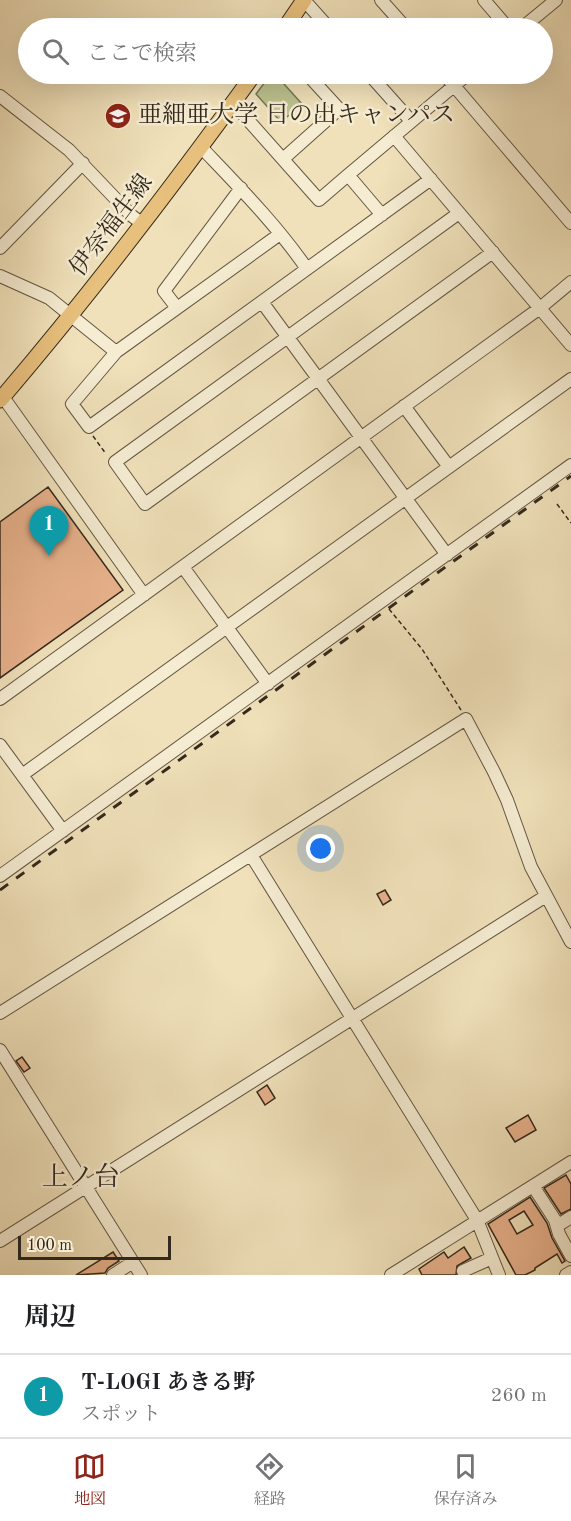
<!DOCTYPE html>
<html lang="ja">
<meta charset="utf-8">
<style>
:root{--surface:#fff;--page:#f6f6f6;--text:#202124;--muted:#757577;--line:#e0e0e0;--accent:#8f2418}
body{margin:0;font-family:"Old Standard TT","Noto Serif JP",serif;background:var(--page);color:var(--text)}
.scale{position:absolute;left:18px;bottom:15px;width:153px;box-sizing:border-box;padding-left:6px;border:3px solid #34291d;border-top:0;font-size:16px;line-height:21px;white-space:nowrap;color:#34291d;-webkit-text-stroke:4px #f5ecd2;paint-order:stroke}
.you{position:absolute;left:321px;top:849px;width:21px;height:21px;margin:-15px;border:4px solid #fff;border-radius:50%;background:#1a73e8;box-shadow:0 0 0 9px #1a73e833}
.badge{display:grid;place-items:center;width:39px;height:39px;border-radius:50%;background:var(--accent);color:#fff;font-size:20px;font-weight:700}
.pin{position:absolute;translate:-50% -50px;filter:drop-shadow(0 2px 3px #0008)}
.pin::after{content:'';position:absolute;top:32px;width:21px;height:18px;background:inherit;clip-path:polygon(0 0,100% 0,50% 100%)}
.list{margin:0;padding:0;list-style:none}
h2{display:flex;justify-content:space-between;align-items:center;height:78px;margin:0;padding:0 24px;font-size:26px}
h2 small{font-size:20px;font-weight:400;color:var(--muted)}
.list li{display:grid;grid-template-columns:39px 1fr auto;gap:18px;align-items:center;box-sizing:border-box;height:84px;padding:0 24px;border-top:2px solid var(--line)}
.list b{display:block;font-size:22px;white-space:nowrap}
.list p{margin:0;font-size:20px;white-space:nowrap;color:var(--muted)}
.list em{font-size:20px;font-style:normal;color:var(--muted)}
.icon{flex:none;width:33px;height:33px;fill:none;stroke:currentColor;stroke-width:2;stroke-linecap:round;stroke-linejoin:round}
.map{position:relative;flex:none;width:571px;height:1275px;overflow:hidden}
.search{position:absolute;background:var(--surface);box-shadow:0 6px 24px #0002;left:18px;right:18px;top:18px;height:66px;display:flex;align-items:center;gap:15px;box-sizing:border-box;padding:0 21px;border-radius:33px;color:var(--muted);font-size:22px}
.sheet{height:162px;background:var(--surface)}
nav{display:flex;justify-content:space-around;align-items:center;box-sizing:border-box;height:84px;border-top:2px solid var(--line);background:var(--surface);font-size:16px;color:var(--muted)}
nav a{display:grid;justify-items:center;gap:3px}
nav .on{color:var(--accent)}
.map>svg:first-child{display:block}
</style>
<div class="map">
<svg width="571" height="1275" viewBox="0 0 571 1275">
<rect width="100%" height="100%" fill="#f0e1ba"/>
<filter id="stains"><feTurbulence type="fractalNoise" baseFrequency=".00333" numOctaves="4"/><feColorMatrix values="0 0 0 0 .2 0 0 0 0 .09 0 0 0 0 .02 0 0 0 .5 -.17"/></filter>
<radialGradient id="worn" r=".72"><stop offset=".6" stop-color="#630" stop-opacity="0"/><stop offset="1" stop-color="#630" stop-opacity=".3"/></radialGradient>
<!-- green -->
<path fill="#bcc28e" stroke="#787656" stroke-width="1.5" d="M271 74H275L302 104 281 122 256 94Z"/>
<!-- building -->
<path fill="#e8b28c" stroke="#34291d" stroke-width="1.5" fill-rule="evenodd" d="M48 487 123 590 0 678V522Z
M385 890 391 900 383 905 377 894Z
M22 1057 30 1068 24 1072 16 1061Z
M267 1085 275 1098 265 1105 257 1092Z
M528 1115 536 1130 515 1142 506 1128Z
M566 1175 571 1184V1209L561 1214 544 1188Z
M530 1197 547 1223 552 1238 565 1261 562 1263 557 1254 535 1268V1270L525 1275H516L488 1224ZM524 1211 533 1225 517 1234 509 1220Z
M464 1247 471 1258 457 1266 456 1275H422L419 1269 444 1252 448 1258Z
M113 1252 119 1261 108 1268 105 1273 76 1275Z"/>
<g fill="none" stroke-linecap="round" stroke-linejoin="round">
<!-- minor casing -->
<g stroke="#635744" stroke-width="14">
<path id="minor" d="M304 0 329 28
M381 0 406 28
M484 0 508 28
M522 28 556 0
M369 74 411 121
M444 74 571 223
M0 96 69 150 132 216 143 224
M233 103 319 200 348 175
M394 136 571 345
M200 146C238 186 276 224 307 269
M283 159 339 109 307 74
M459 213 115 462 145 504 493 252
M382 215 348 175 468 74
M280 234 116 352 72 404 89 427 431 179
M0 248 83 163
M0 276 49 298 116 352
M262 302 447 555
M177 308 164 291 241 188
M3 397 144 595
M404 406 449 467
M183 567 268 684
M0 699 540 308 571 282
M0 745 63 831
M22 775 571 379
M251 855 477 1220 499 1275
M0 876 571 465
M0 1013 466 719 494 772 507 800 531 867 571 942
M0 1050 141 1275
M533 1186 555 1220 559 1234 571 1256
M557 1226 571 1217
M0 1241 546 896
M463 1271 492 1258
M113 1275 133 1262
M391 1275 571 1162
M566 1275 571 1272"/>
</g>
<!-- major casing -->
<g stroke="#34291d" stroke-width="17">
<path id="major" d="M285 28 304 0
M0 400C90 295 173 186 254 74"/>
</g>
<!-- path -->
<path stroke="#34291d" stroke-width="1.5" stroke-dasharray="4.5 3" stroke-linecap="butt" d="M93 436 106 454
M557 504 571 523
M389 609 422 649 461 710"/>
<!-- minor -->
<use href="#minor" stroke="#f5ecd2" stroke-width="12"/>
<!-- major -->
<use href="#major" stroke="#e8c07d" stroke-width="15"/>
<!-- rail -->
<path stroke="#34291d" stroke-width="3" stroke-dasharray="10 10" stroke-linecap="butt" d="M0 890 571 476"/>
</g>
<!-- icons -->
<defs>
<g id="university-disc" transform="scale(1.35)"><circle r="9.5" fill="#8f2418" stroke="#f5ecd2"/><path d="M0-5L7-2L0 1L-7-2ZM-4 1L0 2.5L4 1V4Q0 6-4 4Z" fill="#fff"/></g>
</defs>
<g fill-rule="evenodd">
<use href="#university-disc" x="118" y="116"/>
</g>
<g text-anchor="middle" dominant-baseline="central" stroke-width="5" stroke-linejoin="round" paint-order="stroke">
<!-- poi labels -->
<g font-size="24" fill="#34291d" stroke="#f5ecd2" text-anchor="start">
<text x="138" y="116">亜細亜大学 日の出キャンパス</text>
</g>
<!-- street labels -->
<g font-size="24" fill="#34291d" stroke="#f5ecd2">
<text transform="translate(112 226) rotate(-53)">伊奈福生線</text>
</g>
<!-- neighbourhood labels -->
<g font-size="26" fill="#34291d" stroke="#f5ecd2">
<text x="81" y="1178">上ノ台</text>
</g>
</g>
<rect width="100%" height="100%" filter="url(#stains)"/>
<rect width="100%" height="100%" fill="url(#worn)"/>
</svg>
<div class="scale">100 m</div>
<div class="you"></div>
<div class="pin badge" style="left:49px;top:556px;background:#0f9aa8">1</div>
<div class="search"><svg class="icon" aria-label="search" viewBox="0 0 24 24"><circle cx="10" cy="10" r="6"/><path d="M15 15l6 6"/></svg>ここで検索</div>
</div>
<section class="sheet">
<h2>周辺<small></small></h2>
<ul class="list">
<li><span class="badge" style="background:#0f9aa8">1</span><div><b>T-LOGI あきる野</b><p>スポット</p></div><em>260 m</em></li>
</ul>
</section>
<nav>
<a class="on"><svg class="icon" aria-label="map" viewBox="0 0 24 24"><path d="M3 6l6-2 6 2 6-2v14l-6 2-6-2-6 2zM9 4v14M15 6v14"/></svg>地図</a>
<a><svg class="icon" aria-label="directions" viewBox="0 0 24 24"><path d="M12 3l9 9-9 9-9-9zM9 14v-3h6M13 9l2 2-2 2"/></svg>経路</a>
<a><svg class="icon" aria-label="saved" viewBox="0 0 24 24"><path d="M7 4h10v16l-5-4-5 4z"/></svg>保存済み</a>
</nav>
